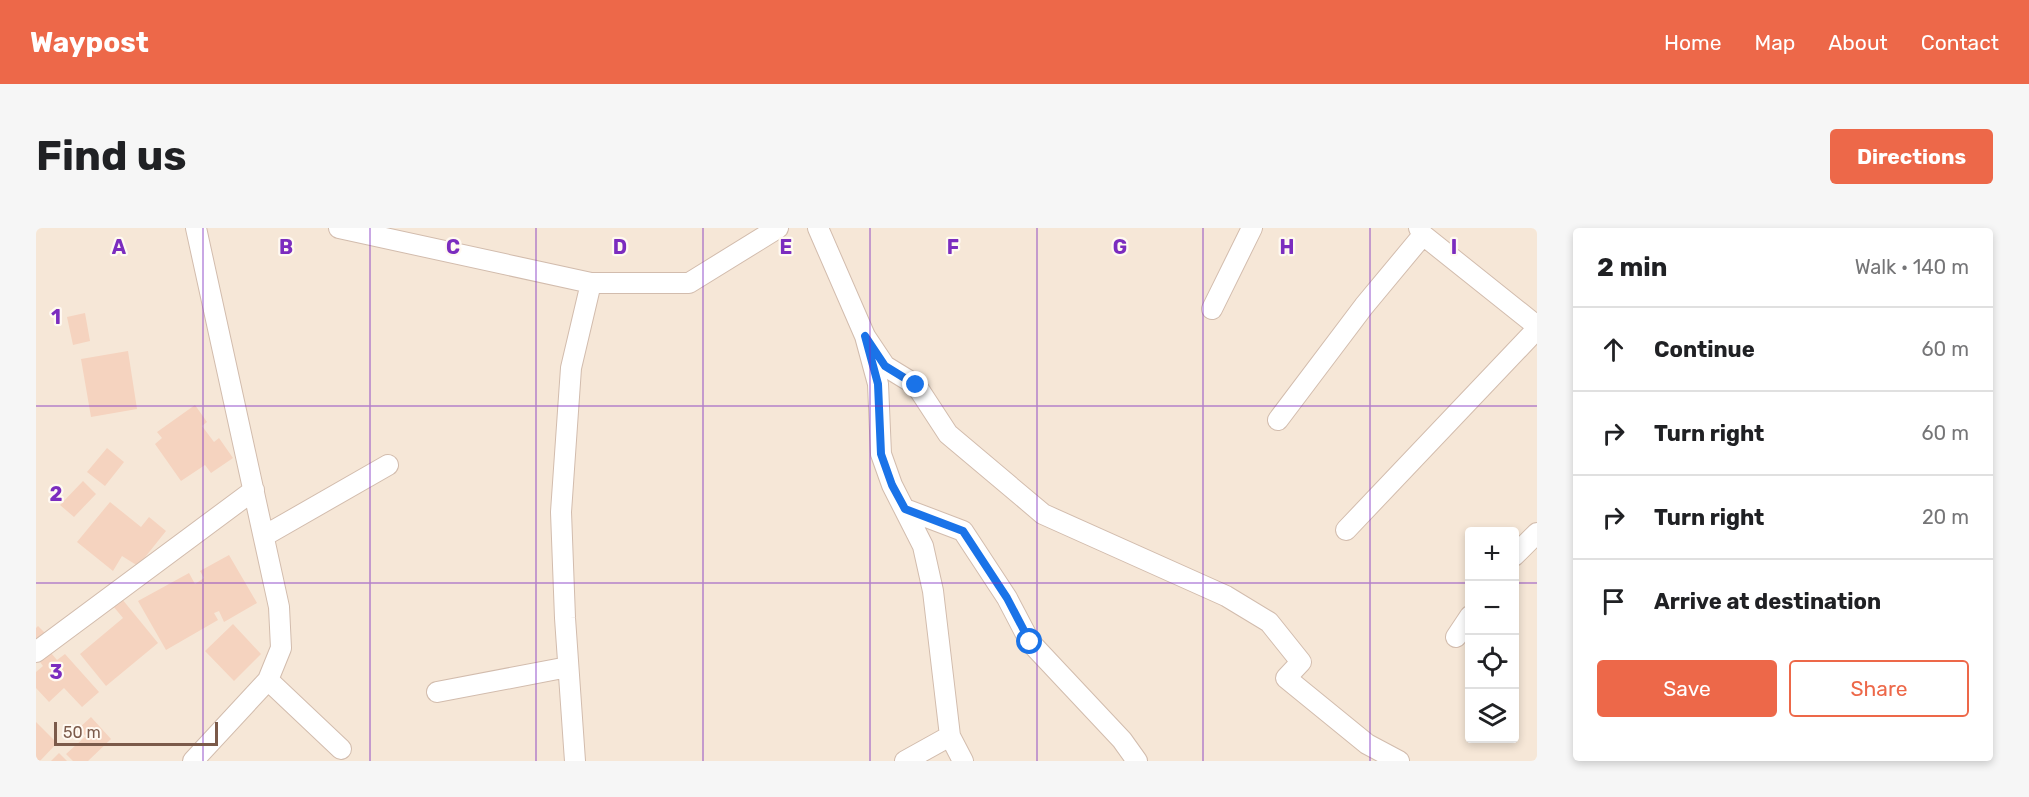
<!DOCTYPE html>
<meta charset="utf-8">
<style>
:root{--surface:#fff;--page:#f6f6f6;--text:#202124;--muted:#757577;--line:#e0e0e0;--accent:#ed6849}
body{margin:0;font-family:Rubik,sans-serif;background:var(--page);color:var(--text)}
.controls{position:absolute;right:18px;bottom:18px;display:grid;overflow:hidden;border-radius:6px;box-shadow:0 3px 9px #0003}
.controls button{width:54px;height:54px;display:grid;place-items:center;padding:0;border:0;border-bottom:2px solid var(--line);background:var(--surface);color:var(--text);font:30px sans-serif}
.scale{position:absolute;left:18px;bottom:15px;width:164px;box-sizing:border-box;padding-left:6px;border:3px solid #7b5a4a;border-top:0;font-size:16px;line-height:21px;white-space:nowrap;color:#7b5a4a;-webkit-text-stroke:4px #fff9f1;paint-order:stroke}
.stop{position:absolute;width:18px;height:18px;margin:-14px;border:4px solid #1a73e8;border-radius:50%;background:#fff}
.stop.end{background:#1a73e8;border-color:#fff;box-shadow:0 2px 6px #0008}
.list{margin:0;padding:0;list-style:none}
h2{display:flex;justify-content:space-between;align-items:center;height:78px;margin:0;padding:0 24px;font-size:26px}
h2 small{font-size:20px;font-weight:400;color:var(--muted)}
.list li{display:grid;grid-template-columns:39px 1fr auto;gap:18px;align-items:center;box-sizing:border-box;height:84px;padding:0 24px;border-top:2px solid var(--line)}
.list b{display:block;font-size:22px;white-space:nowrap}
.list em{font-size:20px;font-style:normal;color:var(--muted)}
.actions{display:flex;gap:12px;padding:18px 24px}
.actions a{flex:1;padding:14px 0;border:2px solid var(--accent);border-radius:6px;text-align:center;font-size:21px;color:var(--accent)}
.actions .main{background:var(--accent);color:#fff}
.icon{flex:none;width:33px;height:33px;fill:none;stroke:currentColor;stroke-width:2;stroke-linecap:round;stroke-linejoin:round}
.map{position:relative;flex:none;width:1501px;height:533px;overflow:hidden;border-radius:6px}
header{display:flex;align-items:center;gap:36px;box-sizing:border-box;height:84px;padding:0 30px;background:var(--accent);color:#fff}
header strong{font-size:28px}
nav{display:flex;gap:33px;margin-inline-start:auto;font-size:21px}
.intro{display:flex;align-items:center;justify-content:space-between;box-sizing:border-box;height:144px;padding:0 36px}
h1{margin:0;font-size:42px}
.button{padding:15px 27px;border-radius:6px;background:var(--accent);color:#fff;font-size:21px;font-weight:700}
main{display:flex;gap:36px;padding:0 36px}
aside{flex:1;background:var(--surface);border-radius:6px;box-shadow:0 3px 9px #0003}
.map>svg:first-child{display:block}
</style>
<header>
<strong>Waypost</strong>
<nav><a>Home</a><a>Map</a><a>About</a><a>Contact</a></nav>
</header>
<div class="intro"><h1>Find us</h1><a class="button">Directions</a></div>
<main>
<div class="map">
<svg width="1501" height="533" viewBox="0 0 1501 533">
<rect width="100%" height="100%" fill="#fef5e9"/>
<!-- residential -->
<path fill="#f6e7d7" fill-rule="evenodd" d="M0 0H1501V533H0ZM1434 304H1478V511H1434Z"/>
<!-- building -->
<path fill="#f5d3bf" d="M49 85 54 113 37 117 31 89Z
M92 123 101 181 55 189 45 131Z
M159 177 171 194 166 198 178 214 183 210 197 230 175 245 169 237 145 253 119 216 126 210 121 204Z
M71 220 88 234 69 258 51 244Z
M47 253 60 266 38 289 24 277Z
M74 274 105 299 113 289 130 303 102 338 86 328 77 343 41 314Z
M193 327 221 375 188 394 183 383 178 385 182 392 130 422 102 373 153 345 159 356 168 350 164 343Z
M86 371 122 415 70 458 44 426 87 390 77 378Z
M197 396 225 426 198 453 169 423Z
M2 398 10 406 0 416V400Z
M15 425 21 432 29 426 63 464 46 479 28 460 13 474 0 460V444L7 438 4 434Z
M55 489 75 511 52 533H37L30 526 50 508 42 501Z
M0 494 21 515 4 533H0Z
M23 525 31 533H15Z"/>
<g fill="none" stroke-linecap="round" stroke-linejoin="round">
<!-- minor casing -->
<g stroke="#d2bcad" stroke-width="22">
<path id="minor" d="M303 0 555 55H653L742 0
M782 0 829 108 842 156 845 226 856 257 887 318 897 363 914 508 927 533
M1383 0 1387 7 1501 98
M1176 81 1216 0
M829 108 849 138 880 157 912 206 1007 286 1190 368 1233 394 1265 434 1250 450 1331 516 1363 533
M1242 192 1328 78 1387 7
M869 281 927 303 971 370 994 414 1086 512 1101 533
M1310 302 1501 101
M228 308 352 237
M1478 328 1501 305
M1420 409 1434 388
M0 424 218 262
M232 452 305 521
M401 464 532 439
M157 533 232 452 245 420 243 379 160 0
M539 533 529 390 525 284 535 140 555 55
M869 533 914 508"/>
</g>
<!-- minor -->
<use href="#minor" stroke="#fff" stroke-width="20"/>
</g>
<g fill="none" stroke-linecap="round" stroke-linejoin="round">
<!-- route -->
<path stroke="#1a73e8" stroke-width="8" d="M880 157 849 138 829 108 842 156 845 226 856 257 869 281 927 303 971 370 994 414"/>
</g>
<!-- grid -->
<path fill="none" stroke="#7b2cbf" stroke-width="1.5" stroke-opacity="0.55" d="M167 0V533M334 0V533M500 0V533M667 0V533M834 0V533M1001 0V533M1167 0V533M1334 0V533M0 178H1501M0 355H1434M1478 355H1501"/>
<g font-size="20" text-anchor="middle" font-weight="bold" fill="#7b2cbf" stroke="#fff9f1" stroke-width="4.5" stroke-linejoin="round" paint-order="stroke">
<text x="83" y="26">A</text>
<text x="250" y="26">B</text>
<text x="417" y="26">C</text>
<text x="584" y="26">D</text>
<text x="750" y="26">E</text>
<text x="917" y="26">F</text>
<text x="1084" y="26">G</text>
<text x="1251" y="26">H</text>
<text x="1418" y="26">I</text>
<text x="20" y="96">1</text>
<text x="20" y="273">2</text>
<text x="20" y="451">3</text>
</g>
</svg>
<div class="controls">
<button>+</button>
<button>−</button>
<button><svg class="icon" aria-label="locate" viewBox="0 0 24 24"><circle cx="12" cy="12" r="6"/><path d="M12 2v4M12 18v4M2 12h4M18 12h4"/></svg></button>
<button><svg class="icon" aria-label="layers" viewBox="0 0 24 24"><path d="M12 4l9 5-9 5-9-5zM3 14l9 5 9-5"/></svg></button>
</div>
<div class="scale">50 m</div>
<div class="stop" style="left:994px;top:414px"></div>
<div class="stop end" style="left:880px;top:157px"></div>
</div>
<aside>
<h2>2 min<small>Walk · 140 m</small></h2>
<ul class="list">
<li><svg class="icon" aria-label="ahead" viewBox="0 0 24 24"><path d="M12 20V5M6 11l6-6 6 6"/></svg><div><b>Continue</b></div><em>60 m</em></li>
<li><svg class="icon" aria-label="right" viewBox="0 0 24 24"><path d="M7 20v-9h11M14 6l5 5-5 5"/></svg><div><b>Turn right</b></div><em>60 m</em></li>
<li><svg class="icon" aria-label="right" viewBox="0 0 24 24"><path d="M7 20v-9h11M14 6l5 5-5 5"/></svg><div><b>Turn right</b></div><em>20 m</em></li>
<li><svg class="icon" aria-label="arrive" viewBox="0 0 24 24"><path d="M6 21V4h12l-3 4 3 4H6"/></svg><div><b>Arrive at destination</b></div></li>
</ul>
<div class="actions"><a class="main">Save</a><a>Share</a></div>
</aside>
</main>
